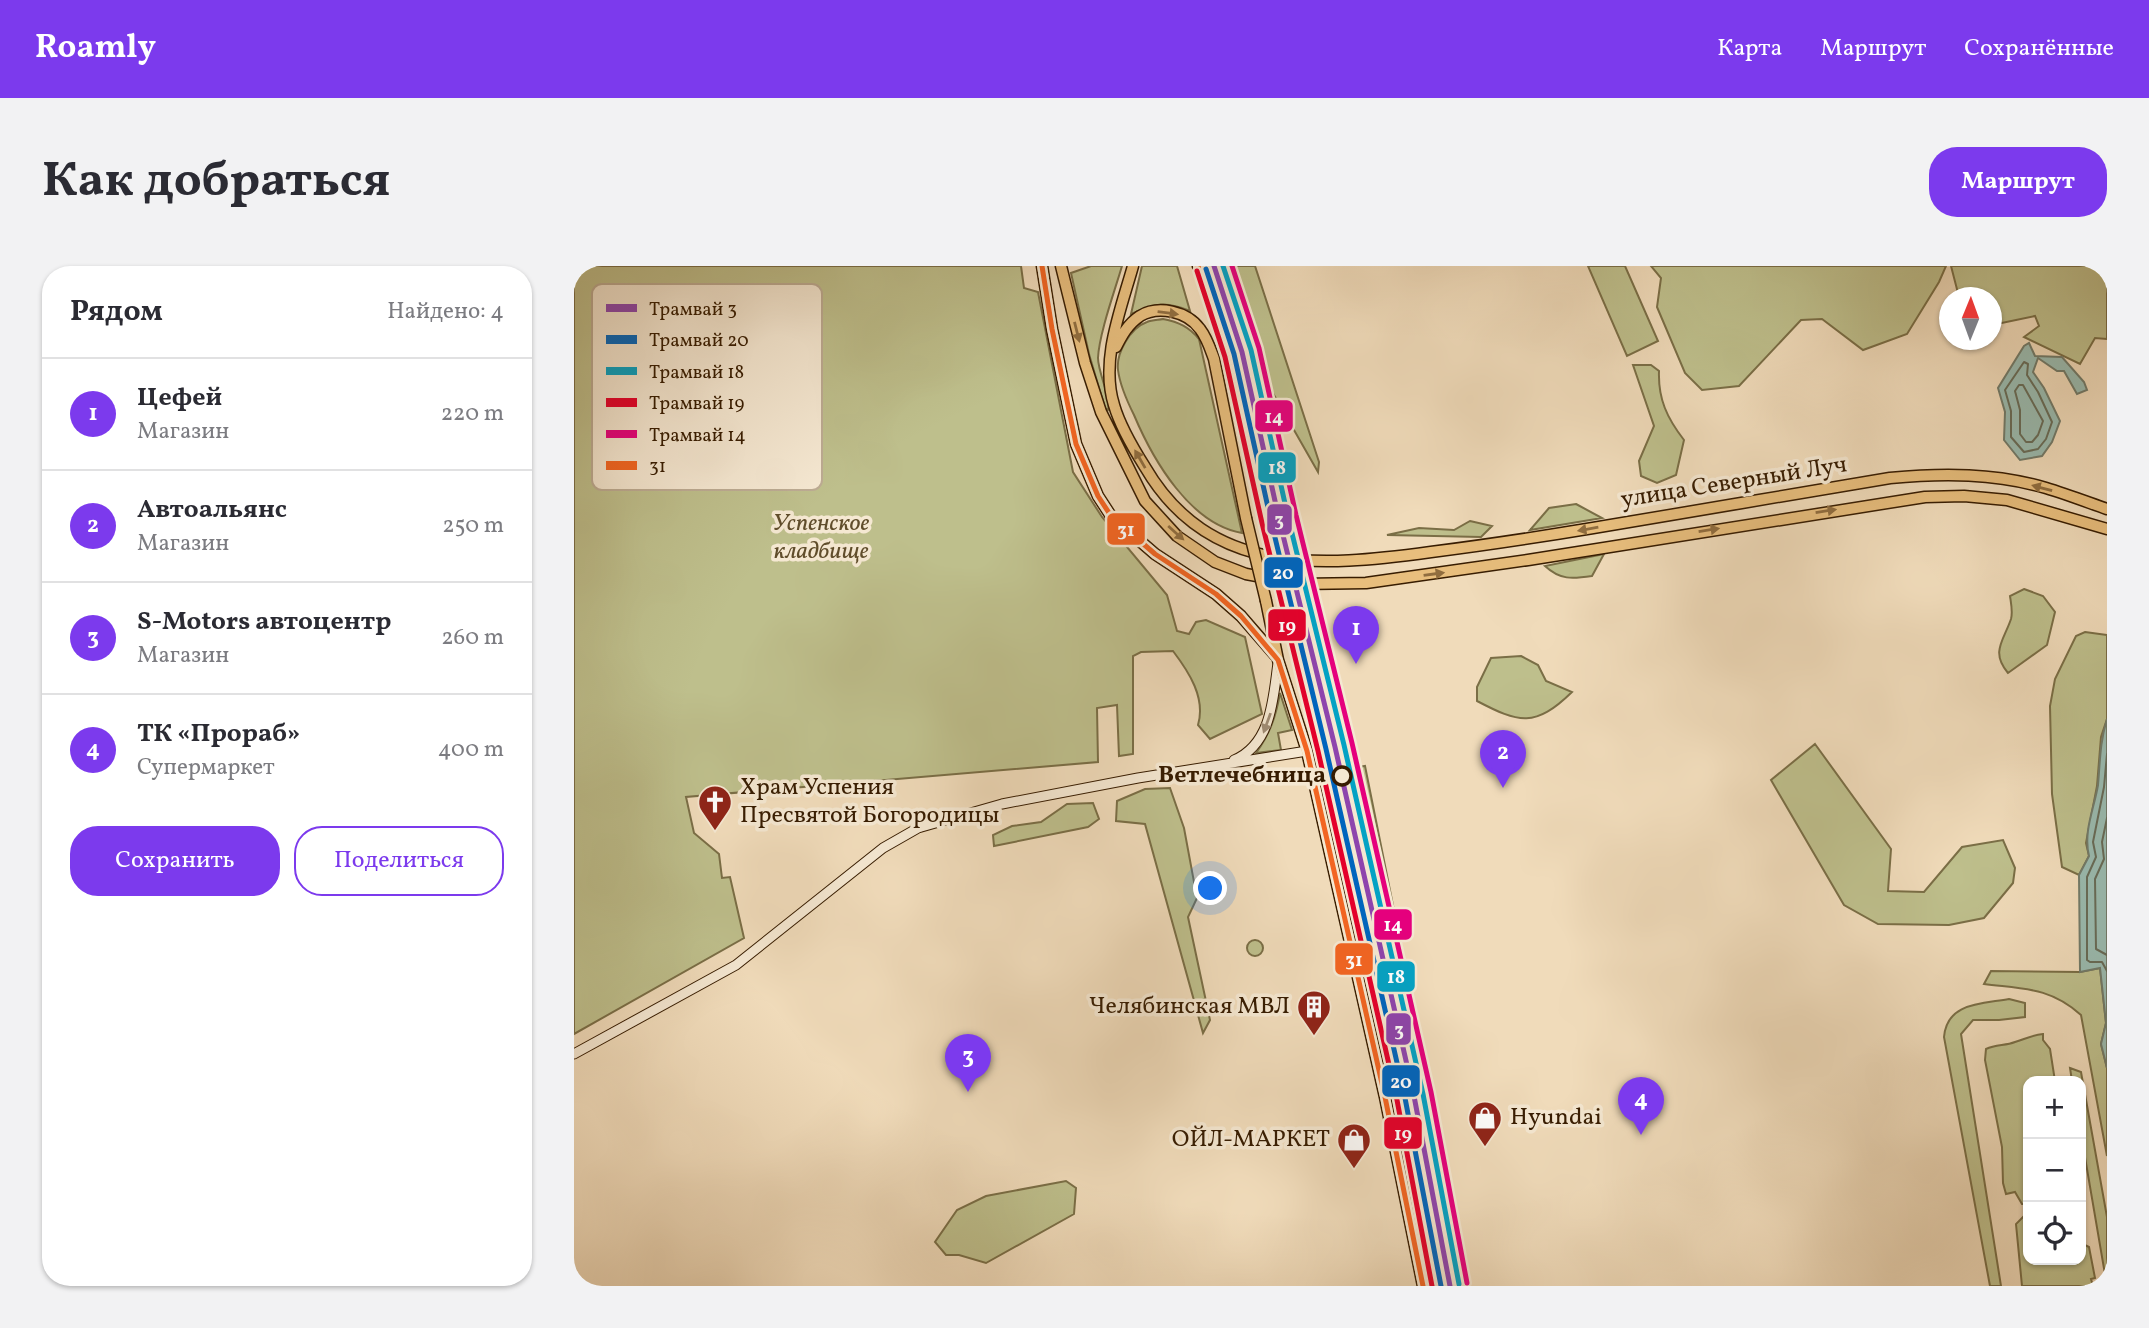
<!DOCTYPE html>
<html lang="ru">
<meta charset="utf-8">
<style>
:root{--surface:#fff;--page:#f2f2f3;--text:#2b2b33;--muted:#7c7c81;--line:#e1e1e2;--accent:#7c3aed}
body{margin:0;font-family:Vollkorn,serif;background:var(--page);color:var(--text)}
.controls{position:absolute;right:21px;bottom:21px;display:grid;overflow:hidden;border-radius:14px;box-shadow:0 2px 5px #0004}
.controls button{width:63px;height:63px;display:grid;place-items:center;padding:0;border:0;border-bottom:2px solid var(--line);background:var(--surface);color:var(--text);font:35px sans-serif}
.compass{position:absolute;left:1365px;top:21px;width:63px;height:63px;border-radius:50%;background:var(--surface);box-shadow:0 2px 5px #0004;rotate:1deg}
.you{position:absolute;left:637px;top:623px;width:24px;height:24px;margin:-18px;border:5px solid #fff;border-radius:50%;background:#1a73e8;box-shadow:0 0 0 10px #1a73e833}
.badge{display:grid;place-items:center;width:46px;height:46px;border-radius:50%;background:var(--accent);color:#fff;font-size:23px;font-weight:700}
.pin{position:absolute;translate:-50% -58px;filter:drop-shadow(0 2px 4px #0008)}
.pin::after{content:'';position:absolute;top:37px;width:24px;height:21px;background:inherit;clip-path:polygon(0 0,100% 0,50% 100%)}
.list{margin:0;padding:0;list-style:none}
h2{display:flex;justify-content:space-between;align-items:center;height:91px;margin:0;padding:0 28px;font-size:30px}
h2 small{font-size:23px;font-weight:400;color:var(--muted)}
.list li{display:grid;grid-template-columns:46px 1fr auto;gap:21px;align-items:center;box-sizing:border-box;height:112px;padding:0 28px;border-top:2px solid var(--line)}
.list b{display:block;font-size:26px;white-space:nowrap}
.list p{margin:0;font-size:23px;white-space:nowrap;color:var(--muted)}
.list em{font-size:23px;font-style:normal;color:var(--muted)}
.actions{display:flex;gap:14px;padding:21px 28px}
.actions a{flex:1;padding:16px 0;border:2px solid var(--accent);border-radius:28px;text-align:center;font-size:24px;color:var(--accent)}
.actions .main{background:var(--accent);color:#fff}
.icon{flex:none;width:38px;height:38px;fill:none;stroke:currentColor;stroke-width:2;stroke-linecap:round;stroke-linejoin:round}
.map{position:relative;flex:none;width:1533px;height:1020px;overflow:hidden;border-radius:28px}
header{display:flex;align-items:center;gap:42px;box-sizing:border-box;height:98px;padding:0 35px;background:var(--accent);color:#fff}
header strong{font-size:33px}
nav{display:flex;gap:38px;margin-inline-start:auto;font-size:24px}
.intro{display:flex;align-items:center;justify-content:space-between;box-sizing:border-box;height:168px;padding:0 42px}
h1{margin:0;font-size:49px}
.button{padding:18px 32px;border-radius:28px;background:var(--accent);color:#fff;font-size:24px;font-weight:700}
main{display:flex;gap:42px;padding:0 42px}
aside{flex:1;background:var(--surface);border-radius:28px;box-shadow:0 2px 5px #0004}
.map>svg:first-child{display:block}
</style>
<header>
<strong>Roamly</strong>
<nav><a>Карта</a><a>Маршрут</a><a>Сохранённые</a></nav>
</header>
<div class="intro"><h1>Как добраться</h1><a class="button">Маршрут</a></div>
<main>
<aside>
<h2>Рядом<small>Найдено: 4</small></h2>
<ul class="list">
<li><span class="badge">1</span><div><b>Цефей</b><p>Магазин</p></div><em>220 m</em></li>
<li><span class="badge">2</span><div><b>Автоальянс</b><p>Магазин</p></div><em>250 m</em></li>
<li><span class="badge">3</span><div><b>S-Motors автоцентр</b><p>Магазин</p></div><em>260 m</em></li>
<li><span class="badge">4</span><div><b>ТК «Прораб»</b><p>Супермаркет</p></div><em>400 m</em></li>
</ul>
<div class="actions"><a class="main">Сохранить</a><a>Поделиться</a></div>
</aside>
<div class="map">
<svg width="1533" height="1020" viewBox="0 0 1533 1020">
<rect width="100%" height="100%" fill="#f0dbba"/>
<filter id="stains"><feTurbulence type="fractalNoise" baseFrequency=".00286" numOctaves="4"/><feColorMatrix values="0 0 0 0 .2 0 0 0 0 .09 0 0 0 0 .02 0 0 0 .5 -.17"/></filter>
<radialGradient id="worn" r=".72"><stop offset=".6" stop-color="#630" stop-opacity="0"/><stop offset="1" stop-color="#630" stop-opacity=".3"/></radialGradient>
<!-- green -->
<path fill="#bebf8c" stroke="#7a6e46" stroke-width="2" d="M0 0H447L450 22 464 26 499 206 528 251 593 329 603 365 615 368 622 356 632 354 671 371 688 448 636 473 624 459C632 432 615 406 599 385L567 386 559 390V488L545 490 543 439 523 442 524 496 112 531 120 567 145 588 148 612 156 611 170 672 0 768Z
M517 0H548C541 24 525 68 524 92 524 107 538 134 534 144L531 142 515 88 497 7Z
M568 0H603L616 45C592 35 581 37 557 48Z
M652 0H681L745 196 744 206 680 94Z
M1014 0H1051L1084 75 1053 90Z
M1077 0H1372L1365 16 1333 68 1289 84 1248 53 1227 54 1165 120 1128 124 1111 107 1083 41 1087 12Z
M1377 0H1533V73L1521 72 1506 98 1450 71 1465 60 1461 50 1418 59V32L1385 31Z
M589 53C605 56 615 61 625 73L668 267C616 258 579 194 560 149 553 135 546 120 544 104 542 87 556 62 573 56 578 54 584 54 589 53Z
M1059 99H1077L1085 105C1084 133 1093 152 1110 174L1102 209 1083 217 1067 210 1065 195 1080 160Z
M1002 238 1028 252 956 264 975 242Z
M896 255 918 260 907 271 813 269 845 262 880 264Z
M1030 288 1018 310C998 313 986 314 971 300Z
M1450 323 1469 330 1481 346 1473 379 1434 407C1416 386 1430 374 1437 353 1439 346 1437 337 1436 330Z
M1511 366 1533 369V453L1527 471 1523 520 1512 577 1515 590 1505 609 1488 601 1478 528 1476 440 1481 413 1502 370Z
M947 390 964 399 972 415 998 426C961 462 945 457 903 435V421L917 392Z
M706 427 718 464 704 467 707 484 682 487C696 468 702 450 706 427Z
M1241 478 1317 583 1314 625 1350 626 1388 581 1429 574 1441 602 1439 617 1410 652 1375 659 1304 658 1270 639 1197 514Z
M791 500 835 719 814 724 772 503Z
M596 522 610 562 623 632 614 651 636 754 629 767 571 558 542 555 543 535 571 523Z
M519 537 525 553 514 561 420 580 419 569 438 560 467 556 493 538Z
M673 682a8 8 0 1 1 16 0a8 8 0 1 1-16 0Z
M1526 702 1532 757 1527 778 1533 802V890L1507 749C1476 721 1449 723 1410 718L1417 705 1506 706Z
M1435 733 1451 737V751L1425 754H1399L1387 768 1427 1020H1416L1370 771C1373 736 1408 738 1435 733Z
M1469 768V774L1476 783 1481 815H1454V938H1448L1441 926 1432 928 1429 917 1428 881 1411 794 1412 783C1422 778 1431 780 1441 776 1451 773 1458 769 1469 768Z
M1496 802 1507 806 1533 951V1020L1507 868V815H1498Z
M492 915 502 922 500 948 412 997 385 989H372L361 976 383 944 412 930Z
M1454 946V994H1507V977L1515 981 1521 1012 1517 1013 1519 1020H1448L1442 958Z"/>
<!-- water -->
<path fill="#9abbb0" stroke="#727b6a" stroke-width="2" d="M1455 77 1461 90 1488 91 1510 116 1513 124 1503 128 1490 105H1483L1464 92 1459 106 1470 122 1486 155 1478 176 1468 190 1446 194 1430 174 1431 146 1424 122 1450 80Z
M1533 453V802L1527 778 1532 757 1526 702 1506 706 1505 609 1515 590C1509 566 1520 543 1524 519 1526 496 1526 475 1533 453Z"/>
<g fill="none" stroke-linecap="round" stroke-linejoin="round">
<!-- shore -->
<path stroke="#686c58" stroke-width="2" d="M1450 96 1454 98 1453 109 1464 126 1478 156 1472 173 1464 183 1450 186 1437 171V145L1431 124Z
M1445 119H1449L1469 155 1464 169 1458 176H1452L1446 168V144L1441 125Z
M1533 488 1530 521 1519 576 1522 591 1513 611V694L1516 696H1528L1533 705
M1533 552 1528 576 1530 593 1521 613 1522 683 1533 689"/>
<!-- secondary casing -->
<g stroke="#371c01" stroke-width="11">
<path id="secondary" d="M660 494C698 478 699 432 704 397
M0 788 162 699 309 582 344 562 428 538 564 512 733 485"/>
</g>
<!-- primary casing -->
<g stroke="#371c01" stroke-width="13">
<path id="primary" d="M468 0 478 63 502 178 524 230 537 250 581 288 642 328 667 350 701 389
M487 0 511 97 527 146 571 235 603 270 641 296 672 308 726 318 792 317 954 294 1351 231 1390 230 1433 234 1533 263
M559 0C547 43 526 94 540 139 546 160 559 182 571 201 635 311 747 301 857 286 912 279 965 271 1019 262 1118 245 1217 229 1316 212 1369 207 1421 207 1472 222 1492 228 1513 236 1533 243
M624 0 660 110 692 254
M542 81C548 69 554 58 566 50 584 39 613 45 626 63 633 72 636 82 640 93L672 252
M692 335 704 394 733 485 811 831 849 1020
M710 336 753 503 805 720 864 1020"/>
</g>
<!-- secondary -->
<use href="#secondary" stroke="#f5e8d2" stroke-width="9"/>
<!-- primary -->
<use href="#primary" stroke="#e8be7d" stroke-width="10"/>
<!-- primary-bridge casing -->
<g stroke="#371c01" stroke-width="13" stroke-linecap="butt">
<path id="primary-bridge" d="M672 252 692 335
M692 254 710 336"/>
</g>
<!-- primary-bridge -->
<use href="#primary-bridge" stroke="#e8be7d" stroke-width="10"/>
<!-- bus-1 casing -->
<g stroke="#f5e8d2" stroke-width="10">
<path id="bus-1" d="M468 0 478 63 502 178 524 230 537 250 581 288 642 328 667 350 704 394 733 485 811 831 849 1020
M624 0 660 110 710 336 731 419"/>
</g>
<!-- bus-1 -->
<use href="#bus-1" stroke="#f26522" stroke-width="5"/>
<!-- tram-1 casing -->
<g stroke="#f5e8d2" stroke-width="10">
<path id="tram-1" d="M640 0 668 86 705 253 761 481 840 830 876 1020"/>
</g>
<!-- tram-2 casing -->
<g stroke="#f5e8d2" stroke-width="10">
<path id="tram-2" d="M632 3 660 88 697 255 752 483 831 832 867 1020"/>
</g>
<!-- tram-3 casing -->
<g stroke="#f5e8d2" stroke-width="10">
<path id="tram-3" d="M649 0 677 84 714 251 770 479 849 828 885 1018"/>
</g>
<!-- tram-4 casing -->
<g stroke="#f5e8d2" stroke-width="10">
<path id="tram-4" d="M623 5 651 91 688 257 744 485 823 834 858 1020"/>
</g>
<!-- tram-5 casing -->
<g stroke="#f5e8d2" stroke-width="10">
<path id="tram-5" d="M658 0 685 82 722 249 778 477 857 826 893 1017"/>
</g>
<!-- tram-1 -->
<use href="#tram-1" stroke="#8e44ad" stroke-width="5"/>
<!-- tram-2 -->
<use href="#tram-2" stroke="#0065bd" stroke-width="5"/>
<!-- tram-3 -->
<use href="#tram-3" stroke="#03a2c4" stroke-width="5"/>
<!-- tram-4 -->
<use href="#tram-4" stroke="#e4002b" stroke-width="5"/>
<!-- tram-5 -->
<use href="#tram-5" stroke="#e5007d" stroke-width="5"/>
</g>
<!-- one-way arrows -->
<defs><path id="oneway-solid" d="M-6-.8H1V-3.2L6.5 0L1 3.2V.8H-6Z" transform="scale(1.75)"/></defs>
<g fill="#906d3f">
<use href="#oneway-solid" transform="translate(594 47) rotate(7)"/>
<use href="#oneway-solid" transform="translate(503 66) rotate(76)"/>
<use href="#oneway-solid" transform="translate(566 193) rotate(-120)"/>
<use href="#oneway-solid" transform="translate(1468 222) rotate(-165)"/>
<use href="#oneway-solid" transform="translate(1252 245) rotate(-9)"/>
<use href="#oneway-solid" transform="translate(1014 263) rotate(170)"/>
<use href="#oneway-solid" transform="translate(1135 264) rotate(-9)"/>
<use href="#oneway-solid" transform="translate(602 267) rotate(42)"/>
<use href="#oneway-solid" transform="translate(860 308) rotate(-8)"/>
</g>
<use fill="#a08c74" href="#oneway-solid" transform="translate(693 457) rotate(110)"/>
<!-- icons -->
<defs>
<g id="church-pin" transform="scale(1.75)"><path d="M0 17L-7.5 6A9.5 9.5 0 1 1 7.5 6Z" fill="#8f2418" stroke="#f5e8d2"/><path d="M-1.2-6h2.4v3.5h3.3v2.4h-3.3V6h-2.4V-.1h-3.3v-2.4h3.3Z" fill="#fff"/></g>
<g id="building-pin" transform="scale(1.75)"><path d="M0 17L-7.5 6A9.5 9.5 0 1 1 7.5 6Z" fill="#8f2418" stroke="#f5e8d2"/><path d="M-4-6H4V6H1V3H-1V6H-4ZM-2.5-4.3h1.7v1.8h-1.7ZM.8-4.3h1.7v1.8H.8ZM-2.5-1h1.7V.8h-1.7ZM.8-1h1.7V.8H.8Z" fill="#fff"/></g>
<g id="shop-pin" transform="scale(1.75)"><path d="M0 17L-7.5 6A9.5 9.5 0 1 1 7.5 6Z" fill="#8f2418" stroke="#f5e8d2"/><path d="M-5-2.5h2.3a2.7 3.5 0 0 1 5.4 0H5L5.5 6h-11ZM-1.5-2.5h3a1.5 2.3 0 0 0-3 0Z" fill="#fff"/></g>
</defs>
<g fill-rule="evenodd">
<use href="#church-pin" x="141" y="536"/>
<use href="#building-pin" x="740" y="741"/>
<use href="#shop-pin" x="911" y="852"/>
<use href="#shop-pin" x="780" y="874"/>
</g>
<!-- markers -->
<circle fill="#f5e8d2" stroke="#371c01" stroke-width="3.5" cx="768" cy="510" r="9"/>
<g text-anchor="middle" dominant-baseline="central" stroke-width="7" stroke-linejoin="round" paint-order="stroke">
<!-- street labels -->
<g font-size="24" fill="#371c01" stroke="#f5e8d2">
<text transform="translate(1160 217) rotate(-9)">улица Северный Луч</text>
</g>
<!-- park labels -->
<g font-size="24" font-style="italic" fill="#604d2b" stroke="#f5e8d2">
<text x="247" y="258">Успенское<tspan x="247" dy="28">кладбище</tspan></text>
</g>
<!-- stop labels -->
<g font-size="24" font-weight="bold" fill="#371c01" stroke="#f5e8d2" text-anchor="end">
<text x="752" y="510">Ветлечебница</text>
</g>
<!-- poi labels -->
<g font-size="24" fill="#371c01" stroke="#f5e8d2" text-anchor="start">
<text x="166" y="522">Храм Успения<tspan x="166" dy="28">Пресвятой Богородицы</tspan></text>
<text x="716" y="741" text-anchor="end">Челябинская МВЛ</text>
<text x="936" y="852">Hyundai</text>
<text x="756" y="874" text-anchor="end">ОЙЛ-МАРКЕТ</text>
</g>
</g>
<!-- legend -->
<rect x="18" y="18" width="230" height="206" rx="10" fill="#f5e8d2" stroke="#bcab93" stroke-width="2"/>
<rect x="32" y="38" width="31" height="8" fill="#8e44ad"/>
<rect x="32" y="69" width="31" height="9" fill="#0065bd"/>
<rect x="32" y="101" width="31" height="8" fill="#03a2c4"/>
<rect x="32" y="132" width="31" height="9" fill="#e4002b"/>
<rect x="32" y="164" width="31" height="8" fill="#e5007d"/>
<rect x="32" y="195" width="31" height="9" fill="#f26522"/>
<g font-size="19" fill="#371c01">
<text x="75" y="49">Трамвай 3</text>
<text x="75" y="80">Трамвай 20</text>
<text x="75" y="112">Трамвай 18</text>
<text x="75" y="143">Трамвай 19</text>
<text x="75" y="175">Трамвай 14</text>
<text x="75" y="206">31</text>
</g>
<g stroke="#f5e8d2" stroke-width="2.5">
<rect x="680" y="133" width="40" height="34" rx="7" fill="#e5007d"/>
<rect x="683" y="185" width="40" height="33" rx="7" fill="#03a2c4"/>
<rect x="692" y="237" width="27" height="33" rx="7" fill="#8e44ad"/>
<rect x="532" y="246" width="40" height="34" rx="7" fill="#f26522"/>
<rect x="689" y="290" width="41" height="33" rx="7" fill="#0065bd"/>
<rect x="693" y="342" width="40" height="34" rx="7" fill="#e4002b"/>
<rect x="799" y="642" width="40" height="33" rx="7" fill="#e5007d"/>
<rect x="760" y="676" width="40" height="34" rx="7" fill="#f26522"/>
<rect x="802" y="694" width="40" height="33" rx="7" fill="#03a2c4"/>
<rect x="811" y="746" width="27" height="34" rx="7" fill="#8e44ad"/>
<rect x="807" y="798" width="40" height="34" rx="7" fill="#0065bd"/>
<rect x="809" y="850" width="40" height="34" rx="7" fill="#e4002b"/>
</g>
<g font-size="19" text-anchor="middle" font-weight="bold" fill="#fff">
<text x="700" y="157">14</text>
<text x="703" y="208">18</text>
<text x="705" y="260">3</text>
<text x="552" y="270">31</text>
<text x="709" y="313">20</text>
<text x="713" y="366">19</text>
<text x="819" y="665">14</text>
<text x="780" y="700">31</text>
<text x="822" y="717">18</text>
<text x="825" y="770">3</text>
<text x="827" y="822">20</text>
<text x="829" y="874">19</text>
</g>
<rect width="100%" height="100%" filter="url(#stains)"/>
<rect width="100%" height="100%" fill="url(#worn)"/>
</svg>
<div class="controls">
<button>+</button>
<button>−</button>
<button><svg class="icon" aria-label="locate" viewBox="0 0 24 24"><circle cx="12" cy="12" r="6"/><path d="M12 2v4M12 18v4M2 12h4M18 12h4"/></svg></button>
</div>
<svg class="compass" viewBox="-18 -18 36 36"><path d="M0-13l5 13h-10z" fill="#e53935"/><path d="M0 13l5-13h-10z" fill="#7c7c81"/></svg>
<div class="you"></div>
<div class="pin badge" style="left:782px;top:398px">1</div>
<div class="pin badge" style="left:929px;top:522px">2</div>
<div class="pin badge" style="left:394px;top:826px">3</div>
<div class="pin badge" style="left:1067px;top:869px">4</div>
</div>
</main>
